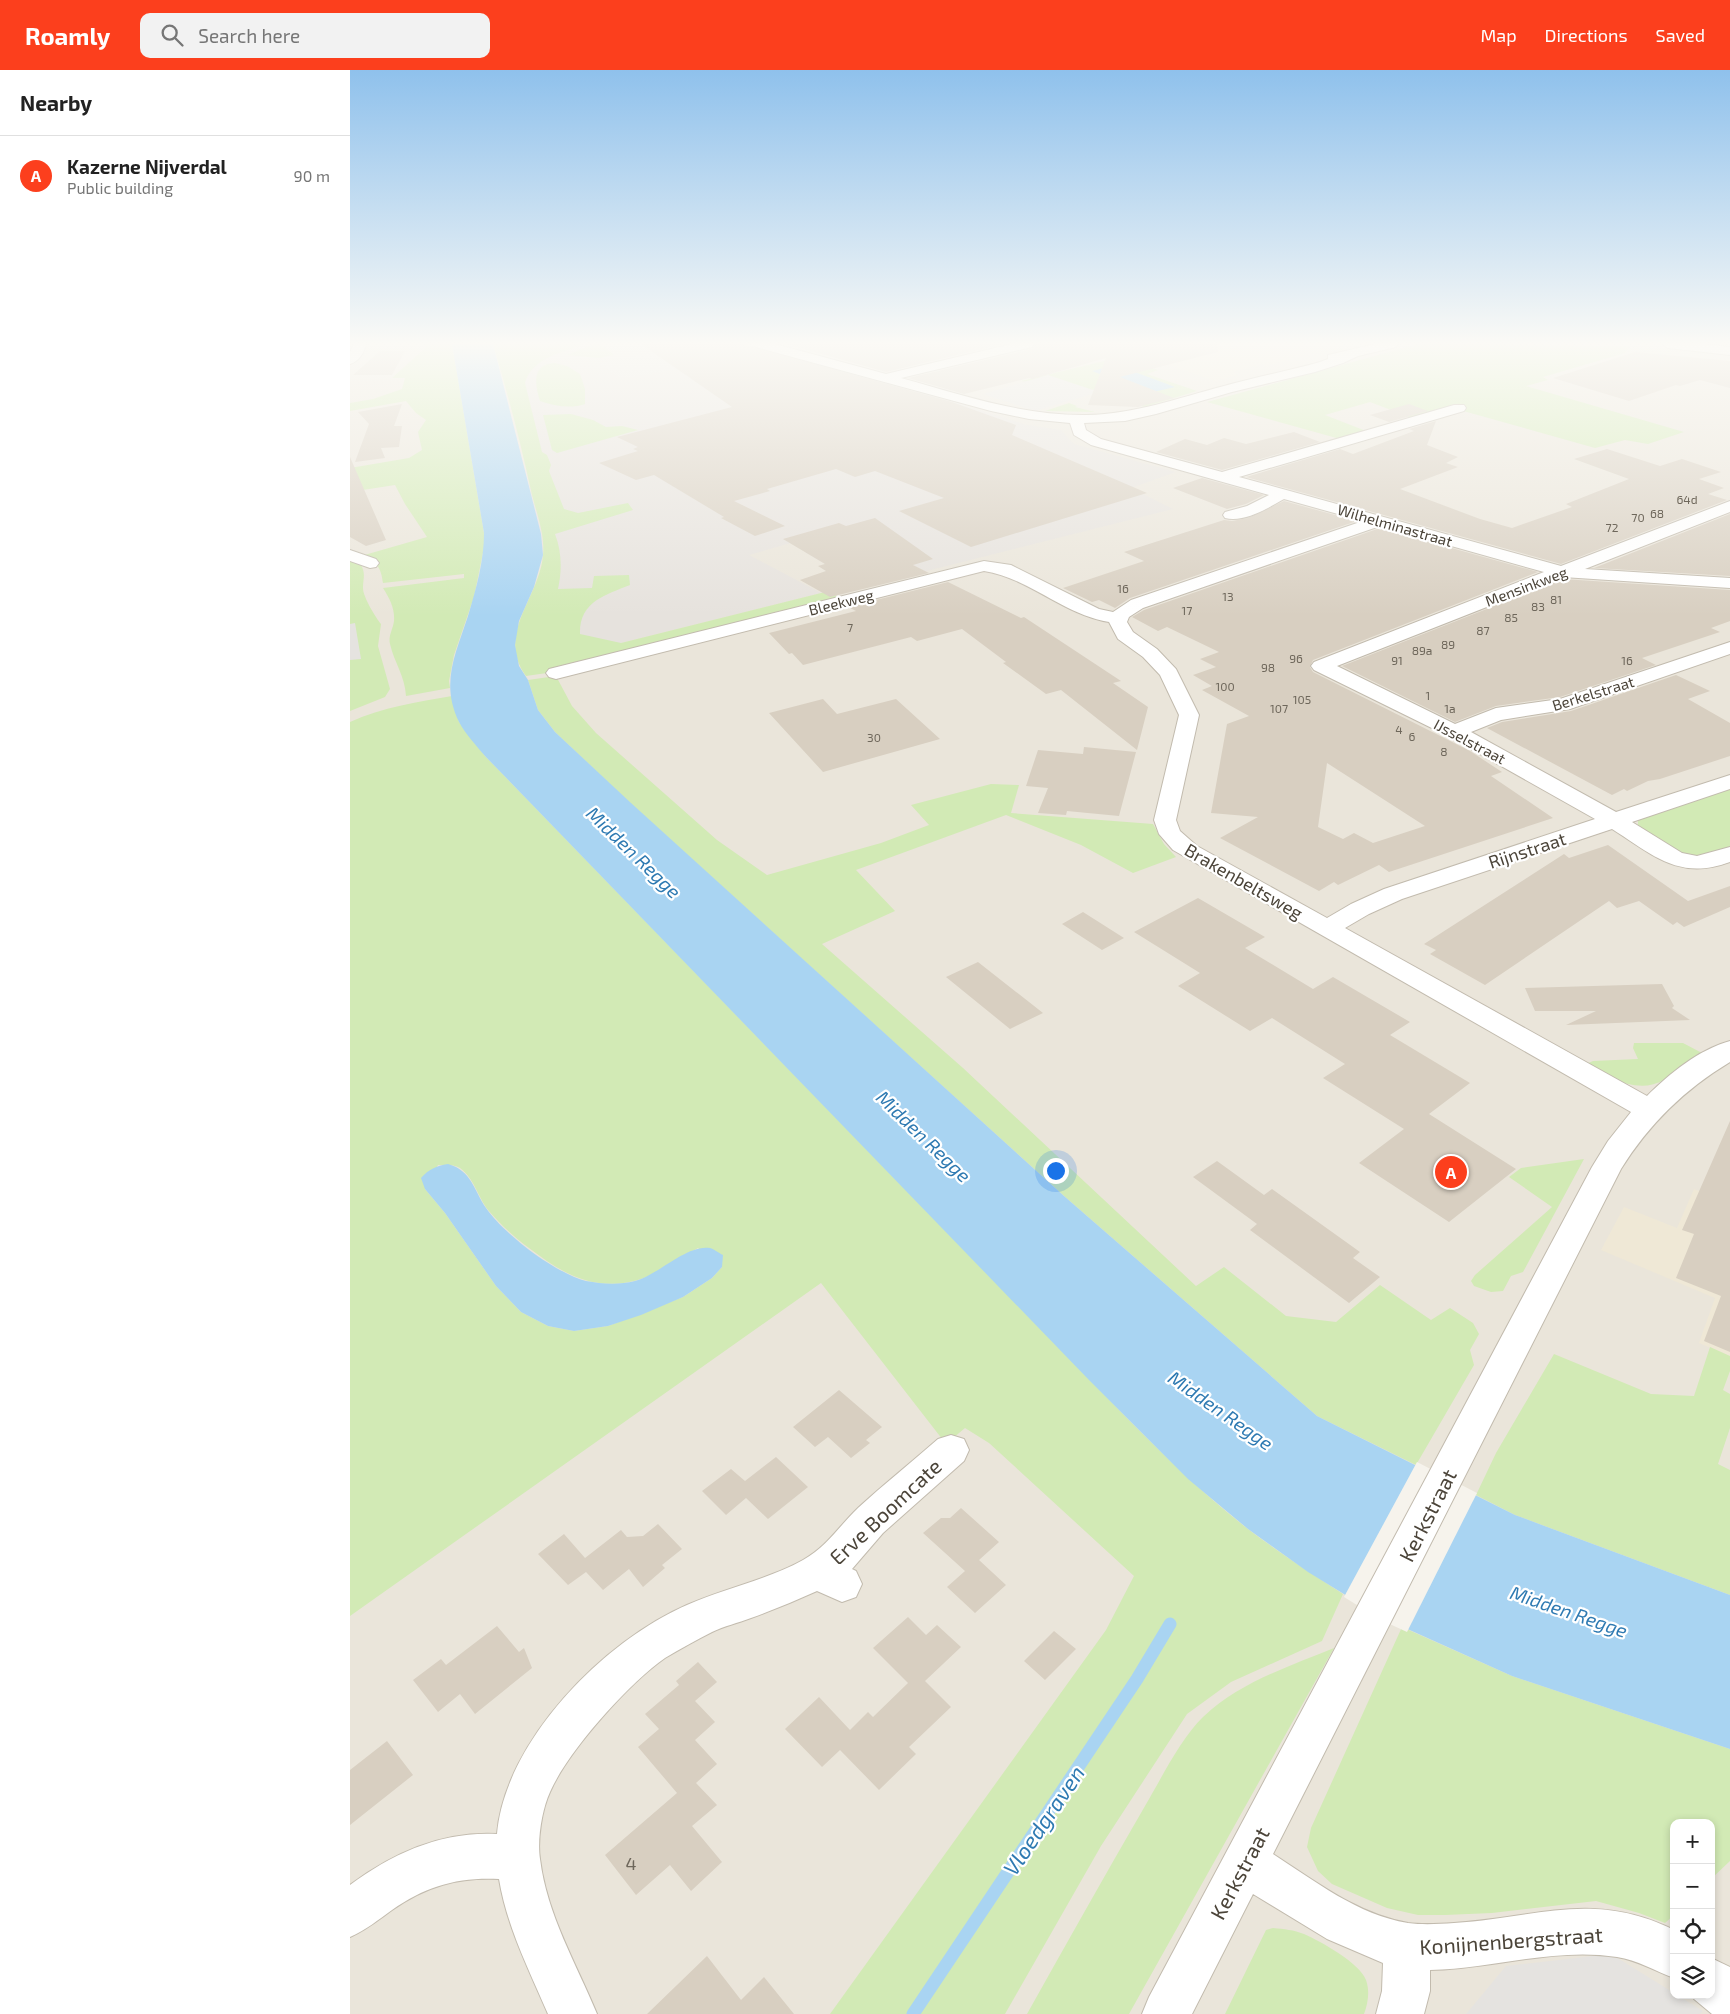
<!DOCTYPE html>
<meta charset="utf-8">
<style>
:root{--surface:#fff;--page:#f2f2f2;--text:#222;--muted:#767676;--line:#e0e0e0;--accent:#fc3f1d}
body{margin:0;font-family:"Exo 2",sans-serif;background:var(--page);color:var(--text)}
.controls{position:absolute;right:15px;bottom:15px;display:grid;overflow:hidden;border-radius:10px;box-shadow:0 2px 8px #0003}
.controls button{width:45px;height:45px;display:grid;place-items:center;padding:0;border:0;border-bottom:1px solid var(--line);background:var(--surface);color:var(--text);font:25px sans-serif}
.you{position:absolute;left:705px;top:1100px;width:18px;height:18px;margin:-12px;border:4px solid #fff;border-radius:50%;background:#1a73e8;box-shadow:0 0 0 8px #1a73e833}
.badge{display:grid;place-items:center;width:32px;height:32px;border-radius:50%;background:var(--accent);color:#fff;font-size:16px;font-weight:700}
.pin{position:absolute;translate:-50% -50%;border:2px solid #fff;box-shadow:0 1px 5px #0006}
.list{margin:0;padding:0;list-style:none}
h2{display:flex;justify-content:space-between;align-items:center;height:65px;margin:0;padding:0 20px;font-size:21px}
h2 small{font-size:16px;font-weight:400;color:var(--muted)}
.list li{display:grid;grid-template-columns:32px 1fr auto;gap:15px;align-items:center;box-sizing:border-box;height:80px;padding:0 20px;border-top:1px solid var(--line)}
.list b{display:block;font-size:19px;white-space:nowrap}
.list p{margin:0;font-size:16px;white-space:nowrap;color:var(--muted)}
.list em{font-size:16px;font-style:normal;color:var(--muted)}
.icon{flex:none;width:28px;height:28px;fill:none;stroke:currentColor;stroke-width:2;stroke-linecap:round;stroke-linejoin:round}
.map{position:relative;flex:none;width:1380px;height:1944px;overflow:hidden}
header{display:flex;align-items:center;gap:30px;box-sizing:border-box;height:70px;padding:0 25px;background:var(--accent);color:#fff}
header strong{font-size:24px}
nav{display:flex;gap:28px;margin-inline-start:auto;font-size:18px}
.search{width:350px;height:45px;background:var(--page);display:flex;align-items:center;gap:12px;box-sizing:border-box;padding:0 18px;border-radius:10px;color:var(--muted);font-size:19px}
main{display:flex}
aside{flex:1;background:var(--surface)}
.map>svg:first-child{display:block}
</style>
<header>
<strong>Roamly</strong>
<div class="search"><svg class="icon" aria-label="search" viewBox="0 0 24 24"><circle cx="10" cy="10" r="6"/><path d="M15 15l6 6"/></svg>Search here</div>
<nav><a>Map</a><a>Directions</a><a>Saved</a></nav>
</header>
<main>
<aside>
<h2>Nearby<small></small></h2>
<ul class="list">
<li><span class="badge">A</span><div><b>Kazerne Nijverdal</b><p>Public building</p></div><em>90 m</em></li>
</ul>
</aside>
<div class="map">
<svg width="1380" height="1944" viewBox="0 0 1380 1944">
<rect width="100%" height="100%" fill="#f6f3ec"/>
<!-- residential -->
<path fill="#eae5da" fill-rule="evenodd" d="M0 274H1380V1944H0ZM1324 1753H1361V1925H1324Z"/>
<!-- industrial -->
<path fill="#e6e2dd" d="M181 274H394L597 330 677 355 711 360 724 374 826 402 781 418 823 439 521 515 475 494 455 482 459 481 444 472 399 485 471 523 210 588 155 280Z"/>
<!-- education -->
<path fill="#efe8d6" d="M834 274H995L915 296 912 294 882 302 888 305 865 311 791 285Z
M1344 1119 1380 1133V1286L1349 1273 1365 1228 1251 1180 1274 1137 1327 1158Z"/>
<!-- green -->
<path fill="#d2eab5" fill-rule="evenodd" d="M75 274H102L134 463V478L124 527 104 585 99 611 100 618 56 626C55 606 44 592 40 574 38 566 43 559 44 551 45 539 40 529 33 518L114 508V504L33 513C31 497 27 492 11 486L77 467 55 434 45 415 0 422V398L59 388 72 380 68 362 76 350 66 343 56 331 0 341V333L23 329 52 319 55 308H42L76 277Z
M143 274H235C213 282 182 288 175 313L192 382 197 385 201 395 199 401 214 439 228 443 278 433 283 440 205 464C212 482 212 501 208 519L242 518 244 506 279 505 280 515C255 525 229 532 230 564L271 573 479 521 491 529 204 602 176 606C145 564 190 527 193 485 195 465 187 444 182 425 171 374 158 324 143 274Z
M244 274H251L264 285 249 288 217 285Z
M1068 274 1280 276 1275 283 1193 307 1198 310 1176 316 1334 362 1298 374 1275 370 1245 378 1099 337 1062 348 1020 332 975 345 1016 361 990 369 857 332Z
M771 287 808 300 797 304 847 321 794 337 747 319 741 320 671 311Z
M205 293 217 296 230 304 235 319V334C221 339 204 336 190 331 185 315 181 294 205 293Z
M719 333 727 336 725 337 745 342 695 341Z
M221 344 243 350 256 357 272 356 288 360 207 383 202 380 193 345Z
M0 490 11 495C16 504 13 508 13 518 13 527 26 548 31 554L28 576 40 619 35 627 0 641Z
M206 606 222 636 246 663 367 770 417 805 531 773 579 755 561 735 641 714 669 715 661 743 803 754 814 774 826 787 783 803 731 775 656 745 506 800 545 841 472 874 613 998 846 1216 874 1197 936 1246 986 1252 1030 1215 1081 1250 1100 1238 1123 1253 1129 1264 1120 1280 1124 1295 1066 1395 967 1346 714 1126 280 733 205 662 188 640 178 610Z
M102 626 109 652 135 686 777 1348C816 1387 855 1426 898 1459 928 1482 961 1503 993 1524L972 1571 881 1612 837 1644 751 1776 655 1944H480L756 1560 784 1506 639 1373 615 1358 596 1374 471 1213 0 1546V652C33 637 67 632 102 626ZM88 1095C95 1095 104 1094 110 1098 124 1108 128 1127 138 1140 150 1154 164 1167 179 1178 212 1203 241 1221 284 1211 307 1206 327 1189 348 1178L372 1197 362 1208 333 1227 258 1256 224 1261 198 1256 171 1242 146 1216 95 1143 75 1119Z
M1380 719V778L1355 786H1337L1288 758V750L1292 747Z
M1284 973H1333L1352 983C1339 991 1327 1002 1314 1010 1288 1025 1258 1007 1234 995L1243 991 1288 989 1283 978Z
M1234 1089 1173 1202 1161 1206 1153 1221 1141 1222 1124 1216 1121 1211 1125 1205 1202 1137 1159 1107 1171 1098Z
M1360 1277 1380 1286V1301L1373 1320 1380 1324V1358L1368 1394 1380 1400V1525L1165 1445 1126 1425 1146 1383 1204 1284 1301 1324 1344 1326Z
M1052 1557 1162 1606 1380 1679V1791L1361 1809V1753H1324V1845L1315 1853 1289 1843 1246 1831 1142 1843 1095 1845H1068L1037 1838 982 1814 968 1801 957 1777 961 1758Z
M984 1578 779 1944H677C716 1874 755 1805 795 1736 811 1709 831 1668 853 1647 890 1612 938 1597 984 1578Z
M923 1858C934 1859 944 1860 954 1864 970 1871 1010 1893 1016 1910 1020 1921 1018 1933 1014 1944H875L916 1860Z"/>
<!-- parking -->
<path fill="#e5e3e0" d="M302 283 326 299 271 309 249 293Z
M698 305 749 322 685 341 633 324Z
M5 553 11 589 0 590V554Z
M1261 1884 1324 1923V1925H1327L1353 1941 1350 1944H1116L1156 1896Z"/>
<!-- water -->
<path fill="#a9d4f2" d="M102 274H143L191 464 193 485 184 517 169 551 165 575 169 596 178 610 188 640 205 662 281 733 714 1126 967 1346 1165 1445 1380 1525V1679L1162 1606 1033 1548 958 1502 898 1459 838 1409 739 1310 135 686C126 675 116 665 109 652 90 613 106 583 118 546 126 519 134 491 134 463Z
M766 295 825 317 799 323 742 301Z
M98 1094C122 1101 123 1119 136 1138 154 1164 205 1203 236 1211 252 1214 269 1215 285 1211 308 1205 337 1174 360 1178 364 1179 369 1183 373 1185L372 1197 362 1208 333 1227 291 1245 258 1256 224 1261 198 1256 171 1242 146 1216 95 1143 75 1119 71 1108C79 1099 86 1096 98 1094Z"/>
<!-- pier -->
<path fill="#f6f3ec" d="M1067 1392 1127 1423 1057 1562 1031 1550 994 1527Z"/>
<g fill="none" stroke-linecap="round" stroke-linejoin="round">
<!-- stream -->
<path stroke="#a9d4f2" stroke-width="13" d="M563 1944 787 1609 820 1554"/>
</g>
<!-- building -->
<path fill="#d8cfc1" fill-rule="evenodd" d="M291 274H393L602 332 666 355 662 365 797 423 621 477 549 441 594 428 525 401 505 407 486 399 417 419 420 421 384 431 435 456 405 466 371 448 374 447 304 405 286 410 249 393 288 381 283 379 288 377 267 367 382 337Z
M436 274H653L536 302Z
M686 274H867L868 282 770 307 824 328 788 337 738 335 756 288 682 309 679 308 614 324 558 308 682 279Z
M30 281H55L42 305H3Z
M1285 282 1380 291V318L1350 310 1330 316 1326 315 1279 331 1203 308Z
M52 334 44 356H52L49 377 31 378 35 388 5 392 19 354 8 342Z
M1059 334 1078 341 1039 352 1020 345Z
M1086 351 1077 375 1108 387 1096 393 1108 397 1050 419 1130 449 1162 458 1222 437 1216 434 1279 409 1224 389 1257 379 1310 396 1332 389 1371 402 1349 409 1374 418 1358 424 1377 430 1211 494 896 407 990 379 1003 384 1064 361 1059 359Z
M944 362 970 372 872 400 806 382 835 369 857 375 874 368 896 374Z
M0 387 36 470 16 476 0 467Z
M852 408 914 425 896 434 877 439 823 418Z
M934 431 1007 451 780 528 765 538 749 530 742 532 713 518 794 491 774 482 874 450 882 451 898 448Z
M1380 444V506L1244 498Z
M525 448 583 489 563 495 579 503 480 527 450 510 476 501 468 496 475 494 433 469 489 453 496 456Z
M1030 458 1188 502 963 590 960 597 963 602 1120 681 1152 702 1141 706 1203 748 1039 802 1029 795 988 815 984 812 969 821 870 768 908 747 861 743 877 654 899 646 852 620 862 616 843 605 866 597 850 589 869 582 817 557 808 561 782 547 794 540ZM977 693 1075 756 1023 773 1004 763 993 769 968 757Z
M1213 509 1380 520V551L1361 558 1370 562 1292 588 1306 595 1210 627 1146 636 1105 652 992 596Z
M598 512 671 548 674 547 771 611 763 613 798 637 787 680 711 620 696 624 653 593 656 592 612 559 567 571 561 567 453 595 442 583 439 584 419 563 506 541 498 537Z
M1326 605 1360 621 1338 629 1380 653V686L1310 709 1298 711 1277 721 1274 719 1262 725 1137 658 1152 652 1221 641Z
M473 629 487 644 546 629 590 669 473 702 419 643Z
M734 677 786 682 769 746 717 741 716 745 688 743 698 718 676 716 688 680 733 684Z
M1258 775 1338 831 1380 816V837L1334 857 1327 852 1323 855 1289 831 1267 838 1259 831 1135 915 1080 884 1086 880 1074 874 1214 784 1219 788Z
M848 828 915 867 895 878 963 919 983 907 1060 952 1040 965 1120 1013 1079 1044 1166 1099 1099 1152 1009 1093 1054 1059 973 1008 995 994 922 948 900 961 828 916 850 903 784 862Z
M733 842 774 868 752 880 712 854Z
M628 892 693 943 660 959 596 907Z
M1312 914 1324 936 1322 938 1340 950 1216 955 1246 941H1185L1175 918Z
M1380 1051V1282L1354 1271 1371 1226 1326 1208 1344 1164 1332 1160Z
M867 1091 914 1125 922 1119 1010 1182 1003 1188 1030 1207 999 1233 900 1160 907 1154 843 1107Z
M489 1320 532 1357 516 1370 520 1373 501 1388 478 1367 465 1377 443 1357Z
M426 1387 458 1417 418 1449 396 1428 376 1445 352 1421 381 1399 395 1411Z
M611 1438 649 1472 629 1490 656 1515 625 1543 597 1517 615 1501 573 1463 591 1448H600Z
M308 1454 332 1479 312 1495 315 1498 293 1517 279 1499 253 1520 236 1502 218 1515 188 1484 214 1464 235 1488 271 1460 277 1467 293 1466Z
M558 1547 576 1565 587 1555 611 1577 575 1611 601 1637 559 1677 566 1684 529 1720 490 1680 472 1697 435 1659 469 1627 500 1660 518 1642 523 1647 558 1613 523 1578Z
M147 1556 169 1582 174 1578 182 1598 125 1644 110 1624 88 1642 63 1610 91 1589 96 1595Z
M704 1561 726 1579 695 1610 674 1591Z
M348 1592 367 1612 345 1631 365 1652 345 1670 367 1694 346 1713 367 1735 342 1756 372 1792 341 1821 320 1795 286 1825 255 1785 327 1723 288 1677 309 1659 295 1644 329 1615 326 1611Z
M37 1671 63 1705 0 1755V1700Z
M357 1886 391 1930 414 1907 444 1944H297Z"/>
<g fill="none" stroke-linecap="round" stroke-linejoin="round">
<!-- minor casing -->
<g stroke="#c2bbae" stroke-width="2">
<path id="minor" d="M4 274H16C15 282 8 292 0 294V282Z
M404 274H425L536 304 662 274H684L682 277 551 308C612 325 673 346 737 345 785 344 828 328 874 316 906 307 938 301 970 292L978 289V285L1025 274H1048L1046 277 1008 286 993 293 965 302 882 322 806 344 775 351 734 353 736 360 751 369 872 402 1104 335H1114L1116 338 1114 341 889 407 1211 496 1380 431V442L1235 499 1380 508V518L1213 507 987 596 1105 654 1146 638 1210 629 1380 572V584L1220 639 1151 650 1121 662 1266 742 1380 705V719L1282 752 1332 783 1347 786 1380 777V792C1329 811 1303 785 1262 759L1052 829 1019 844 995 858 1297 1026C1319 1004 1350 979 1380 971V992C1335 1019 1299 1054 1271 1099L923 1784C965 1811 1008 1845 1058 1853 1073 1855 1089 1854 1104 1853 1185 1848 1244 1820 1324 1860V1908C1305 1901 1287 1890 1267 1887 1205 1877 1142 1899 1080 1900V1921L1074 1944H1026L1032 1921 1033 1893 977 1869 903 1824 842 1944H792L799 1927 1242 1097 1258 1071 1281 1042 823 780 809 764 804 750 829 645 810 605 793 587 768 569 759 552C714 545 679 508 634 501L206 609 199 607 196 603 199 599 634 491 661 495 749 539 763 542 781 530 1013 451 934 429C918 438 894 453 875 448L873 445 875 442 897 436 919 425 741 375 724 365 720 353 679 349 641 341 406 277ZM1030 456 1194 502 964 592 961 596 964 600 1098 666 1245 749 1034 819 1001 834 977 848 847 776 830 761 826 750 849 645 826 599 807 579 783 562 777 552 779 547 793 538Z
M1312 274H1353L1380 277V285L1318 278Z
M0 480 26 489 29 493 26 497 20 498 0 491Z
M601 1365 614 1369 619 1380 614 1391 533 1463 502 1499 506 1501 512 1514 506 1527 492 1532 467 1521C445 1531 423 1540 401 1548 388 1553 374 1556 362 1562 346 1570 330 1579 315 1588 278 1614 218 1681 200 1722 192 1739 187 1770 190 1789 197 1845 226 1893 247 1944H198C179 1900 157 1857 149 1809 108 1807 76 1816 42 1840 28 1850 16 1860 0 1867V1815C43 1783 92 1761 147 1764 155 1671 254 1571 337 1535 375 1518 417 1510 453 1490 477 1477 489 1456 508 1438 534 1414 562 1392 588 1369Z
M1361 1888 1380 1897V1944H1362L1344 1929 1343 1925H1361Z"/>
</g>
<!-- minor -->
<use href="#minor" fill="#fff" fill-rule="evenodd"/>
</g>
<!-- sky -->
<linearGradient id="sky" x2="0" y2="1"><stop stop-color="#8fc1ec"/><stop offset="0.5" stop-color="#fbfaf6"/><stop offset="1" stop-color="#fbfaf6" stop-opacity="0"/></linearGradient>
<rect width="1380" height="546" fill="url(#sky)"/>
<g text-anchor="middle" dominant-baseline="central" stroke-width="4.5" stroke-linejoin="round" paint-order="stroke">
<!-- far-number labels -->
<g font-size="12" fill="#6e675b">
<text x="1337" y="429">64d</text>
<text x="1307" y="443">68</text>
<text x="1288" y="447">70</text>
<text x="1262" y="457">72</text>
<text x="773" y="518">16</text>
<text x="878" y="526">13</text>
<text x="1206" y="529">81</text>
<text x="1188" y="536">83</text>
<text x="837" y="540">17</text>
<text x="1161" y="547">85</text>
<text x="500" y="557">7</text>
<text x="1133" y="560">87</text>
<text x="1098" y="574">89</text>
<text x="1072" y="580">89a</text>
<text x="946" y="588">96</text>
<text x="1047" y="590">91</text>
<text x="1277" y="590">16</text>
<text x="918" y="597">98</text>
<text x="875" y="616">100</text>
<text x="1078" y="625">1</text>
<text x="952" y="629">105</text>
<text x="929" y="638">107</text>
<text x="1100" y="638">1a</text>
<text x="1049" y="659">4</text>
<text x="1062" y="666">6</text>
<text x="524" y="667">30</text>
<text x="1094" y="681">8</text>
</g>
<!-- far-street labels -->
<g font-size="15" fill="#4b4439" stroke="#fff">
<text transform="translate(1045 455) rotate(16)">Wilhelminastraat</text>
<text transform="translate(1176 516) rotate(-21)">Mensinkweg</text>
<text transform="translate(491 532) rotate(-14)">Bleekweg</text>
<text transform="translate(1243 623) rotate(-17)">Berkelstraat</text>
<text transform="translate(1120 671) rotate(28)">IJsselstraat</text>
</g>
<!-- street labels -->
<g font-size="18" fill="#4b4439" stroke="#fff">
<text transform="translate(1177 780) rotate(-18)">Rijnstraat</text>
<text transform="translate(894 811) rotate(30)">Brakenbeltsweg</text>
</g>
<!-- near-number labels -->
<g font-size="18" fill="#6e675b">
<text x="281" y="1793">4</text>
</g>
<!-- water labels -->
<g font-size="19" font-style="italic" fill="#2e7ab2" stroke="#fff">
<text transform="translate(284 782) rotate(44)">Midden Regge</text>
<text transform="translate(574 1066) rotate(44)">Midden Regge</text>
<text transform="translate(871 1340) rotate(35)">Midden Regge</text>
<text transform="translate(1219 1541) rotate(19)">Midden Regge</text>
</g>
<!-- near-street labels -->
<g font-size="21" fill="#4b4439" stroke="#fff">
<text transform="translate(535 1441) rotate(-43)">Erve Boomcate</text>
<text transform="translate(1077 1445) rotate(-63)">Kerkstraat</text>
<text transform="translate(889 1803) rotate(-62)">Kerkstraat</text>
<text transform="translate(1161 1870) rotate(-4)">Konijnenbergstraat</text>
</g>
<!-- near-water labels -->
<g font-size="22" font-style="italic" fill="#2e7ab2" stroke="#fff">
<text transform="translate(693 1750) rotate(-56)">Vloedgraven</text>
</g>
</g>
</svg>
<div class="controls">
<button>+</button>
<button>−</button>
<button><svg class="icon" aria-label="locate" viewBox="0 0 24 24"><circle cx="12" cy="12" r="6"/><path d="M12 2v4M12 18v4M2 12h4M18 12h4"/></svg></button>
<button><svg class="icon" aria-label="layers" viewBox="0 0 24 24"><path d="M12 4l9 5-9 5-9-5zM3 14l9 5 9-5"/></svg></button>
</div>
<div class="you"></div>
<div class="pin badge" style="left:1101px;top:1102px">A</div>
</div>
</main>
